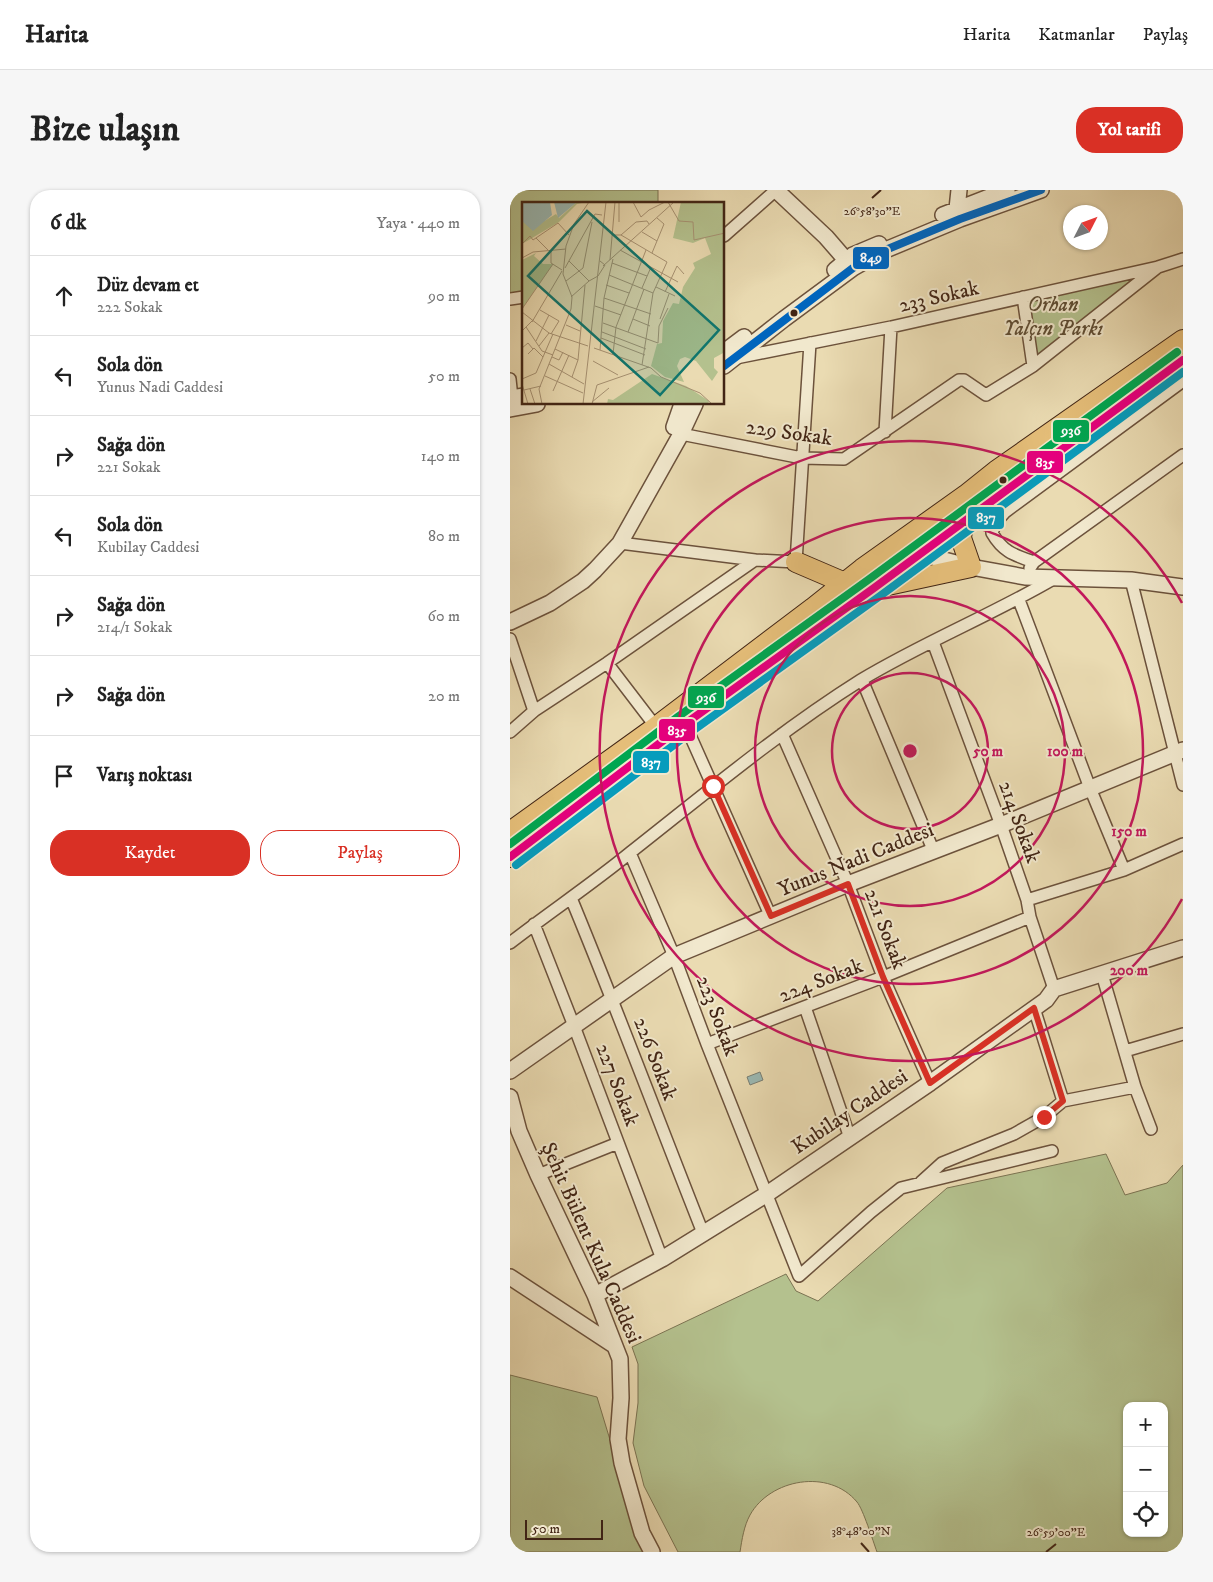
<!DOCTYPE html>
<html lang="tr">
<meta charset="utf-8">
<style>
:root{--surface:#fff;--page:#f6f6f6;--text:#222;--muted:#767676;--line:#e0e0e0;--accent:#d93025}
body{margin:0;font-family:"IM FELL DW Pica",serif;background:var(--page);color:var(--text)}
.controls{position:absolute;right:15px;bottom:15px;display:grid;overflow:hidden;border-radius:10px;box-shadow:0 1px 4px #0004}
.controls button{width:45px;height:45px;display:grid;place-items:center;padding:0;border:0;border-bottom:1px solid var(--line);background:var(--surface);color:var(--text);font:25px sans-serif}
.compass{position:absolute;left:553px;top:15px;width:45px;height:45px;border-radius:50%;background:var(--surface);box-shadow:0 1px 4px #0004;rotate:48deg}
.scale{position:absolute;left:15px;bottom:12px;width:78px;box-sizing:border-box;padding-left:5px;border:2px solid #422515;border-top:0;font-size:14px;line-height:18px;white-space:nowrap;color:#422515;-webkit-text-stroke:4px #f1e8cd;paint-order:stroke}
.stop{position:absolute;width:15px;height:15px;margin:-11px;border:4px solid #d93025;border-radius:50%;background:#fff}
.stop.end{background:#d93025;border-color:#fff;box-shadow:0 1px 5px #0008}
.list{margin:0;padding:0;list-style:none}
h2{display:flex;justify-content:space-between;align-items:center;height:65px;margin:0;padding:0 20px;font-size:21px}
h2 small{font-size:16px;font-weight:400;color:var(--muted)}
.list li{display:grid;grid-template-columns:32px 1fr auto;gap:15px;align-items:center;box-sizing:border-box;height:80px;padding:0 20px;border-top:1px solid var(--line)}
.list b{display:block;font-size:19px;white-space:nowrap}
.list p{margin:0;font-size:16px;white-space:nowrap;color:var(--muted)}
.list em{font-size:16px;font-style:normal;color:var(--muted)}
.actions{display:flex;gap:10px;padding:15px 20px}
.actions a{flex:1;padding:11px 0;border:1px solid var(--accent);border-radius:20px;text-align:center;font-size:18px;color:var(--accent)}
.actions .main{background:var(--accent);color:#fff}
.icon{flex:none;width:28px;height:28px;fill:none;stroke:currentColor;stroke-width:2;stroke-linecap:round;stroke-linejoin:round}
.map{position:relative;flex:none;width:673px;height:1362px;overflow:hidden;border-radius:20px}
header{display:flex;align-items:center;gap:30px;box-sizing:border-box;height:70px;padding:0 25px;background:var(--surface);border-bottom:1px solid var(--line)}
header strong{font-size:24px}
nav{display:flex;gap:28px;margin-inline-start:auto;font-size:18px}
.intro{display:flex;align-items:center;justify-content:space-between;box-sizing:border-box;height:120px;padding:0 30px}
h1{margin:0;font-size:35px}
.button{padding:12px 22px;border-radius:20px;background:var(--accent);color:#fff;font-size:18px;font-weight:700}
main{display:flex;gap:30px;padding:0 30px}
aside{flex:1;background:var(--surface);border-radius:20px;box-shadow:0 1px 4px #0004}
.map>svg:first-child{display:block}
</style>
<header>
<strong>Harita</strong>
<nav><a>Harita</a><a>Katmanlar</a><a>Paylaş</a></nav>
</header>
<div class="intro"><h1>Bize ulaşın</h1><a class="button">Yol tarifi</a></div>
<main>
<aside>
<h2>6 dk<small>Yaya · 440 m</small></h2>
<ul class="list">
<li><svg class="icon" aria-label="ahead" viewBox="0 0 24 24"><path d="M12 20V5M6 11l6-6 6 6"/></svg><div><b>Düz devam et</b><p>222 Sokak</p></div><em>90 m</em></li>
<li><svg class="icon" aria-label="left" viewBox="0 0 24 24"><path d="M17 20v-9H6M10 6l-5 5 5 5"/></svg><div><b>Sola dön</b><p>Yunus Nadi Caddesi</p></div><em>50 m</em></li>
<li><svg class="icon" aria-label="right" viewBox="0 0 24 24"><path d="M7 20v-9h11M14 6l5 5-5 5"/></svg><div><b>Sağa dön</b><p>221 Sokak</p></div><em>140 m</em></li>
<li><svg class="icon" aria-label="left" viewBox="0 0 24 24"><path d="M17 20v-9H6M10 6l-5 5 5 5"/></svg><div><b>Sola dön</b><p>Kubilay Caddesi</p></div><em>80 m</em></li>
<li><svg class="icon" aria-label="right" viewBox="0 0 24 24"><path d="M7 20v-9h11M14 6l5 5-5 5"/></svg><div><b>Sağa dön</b><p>214/1 Sokak</p></div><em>60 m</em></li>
<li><svg class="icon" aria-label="right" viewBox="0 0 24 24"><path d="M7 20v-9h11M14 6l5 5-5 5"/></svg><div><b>Sağa dön</b></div><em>20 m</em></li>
<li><svg class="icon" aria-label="arrive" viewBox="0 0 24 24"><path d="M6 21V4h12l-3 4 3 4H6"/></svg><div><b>Varış noktası</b></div></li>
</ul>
<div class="actions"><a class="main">Kaydet</a><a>Paylaş</a></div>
</aside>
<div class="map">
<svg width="673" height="1362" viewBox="0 0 673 1362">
<rect width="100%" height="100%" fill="#eadbb2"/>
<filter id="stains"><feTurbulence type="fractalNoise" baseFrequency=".004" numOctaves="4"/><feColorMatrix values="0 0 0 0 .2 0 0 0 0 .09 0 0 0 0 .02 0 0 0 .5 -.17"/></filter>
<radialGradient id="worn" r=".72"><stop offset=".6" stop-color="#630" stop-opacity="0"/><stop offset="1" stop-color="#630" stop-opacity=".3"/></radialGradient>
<!-- green -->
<path fill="#b4c18e" stroke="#7b7352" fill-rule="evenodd" d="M0 0H148V14H14V107L0 109Z
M648 77 523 176 513 107Z
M596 964 615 1005 657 993 673 975V1362H367C363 1351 353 1319 347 1312 319 1278 260 1289 240 1325 234 1336 232 1349 230 1362H168L134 1296 123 1253 128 1213V1174L122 1157 276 1084 286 1101 308 1111 437 998ZM617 1216H654V1343H617Z
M0 1185 87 1207 128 1342 137 1362H0Z"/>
<!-- water -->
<path fill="#9ab9b4" stroke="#777e74" d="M250 882 253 890 240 895 237 887Z"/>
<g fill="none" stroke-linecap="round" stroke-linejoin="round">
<!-- minor casing -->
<g stroke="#6c523c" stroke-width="14">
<path id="minor" d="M214 46 266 0
M513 107 523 176
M0 109 14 107
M226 168 381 137 648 77 673 69
M0 189 2 208
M375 242 381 137
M171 244 292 268 334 269 449 190H454L476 205 523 176 648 77
M110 353 245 370 286 372 300 153
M524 372C504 365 493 362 482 343L486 332 495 322 673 191
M520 378 524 372 673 265
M621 390 673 595
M509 410 580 598 614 680
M0 449 24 521
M423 452 491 635 517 710 520 727 544 799
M97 473 146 537
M352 490 424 662
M175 534 261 727
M0 542 24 521 97 473 245 370
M272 544 338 694 373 787 420 893
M120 663 164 766 197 854 289 1086 361 1022 391 998 542 961
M61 708C107 819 149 932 193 1043
M517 710 614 680 673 654
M24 734 64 836 152 1069
M0 753C40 722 82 694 121 662 196 603 270 541 351 490 414 452 482 425 545 388
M592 784 625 897 641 939
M295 817 340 948
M524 818 553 911
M197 854 373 787 520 727
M615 861 673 844
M28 985 108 953
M411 992 432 973 504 944 534 927 553 911 625 897"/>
</g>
<!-- tertiary casing -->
<g stroke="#6c523c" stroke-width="18">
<path id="tertiary" d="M266 0 316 47 342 77
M447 19 449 0
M433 25 497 0
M325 80 343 65 369 54
M214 162 234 147
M214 176 274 129 343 78 373 61 450 29 531 0
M0 208 14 206
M0 219 27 214
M164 237 172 214
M411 364 461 377 515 387 621 390 673 397
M0 432 40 413 73 391 85 380 110 353 171 244 185 214
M0 881 164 766 338 694 491 635 673 560
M0 907 9 941 28 985 85 1105 110 1169 111 1208 108 1249 112 1273 132 1343 142 1362
M0 1087 105 1156
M85 1105 152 1069 257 1004 420 893 536 810 544 799 673 758"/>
</g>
<!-- trunk casing -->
<g stroke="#422515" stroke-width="22">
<path id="trunk" d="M286 372 335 393 364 398 461 377 451 348 453 332
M0 642 146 537 303 418 352 379 456 305 486 281 673 150
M0 667 175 534 364 398 673 170"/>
</g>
<!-- minor -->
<use href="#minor" stroke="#f1e8cd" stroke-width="11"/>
<!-- tertiary -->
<use href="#tertiary" stroke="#f1e8cd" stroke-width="15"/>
<!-- trunk -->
<use href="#trunk" stroke="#e5be79" stroke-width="20"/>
<!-- bus-1 casing -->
<g stroke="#f1e8cd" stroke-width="11">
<path id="bus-1" d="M0 667 175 534 364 398 673 170"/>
</g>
<!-- bus-2 casing -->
<g stroke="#f1e8cd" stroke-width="11">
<path id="bus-2" d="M6 675 181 542 370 406 673 182"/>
</g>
<!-- bus-3 casing -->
<g stroke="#f1e8cd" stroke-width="11">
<path id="bus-3" d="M0 654 169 526 358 390 667 162"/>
</g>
<!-- bus-4 casing -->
<g stroke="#f1e8cd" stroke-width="11">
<path id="bus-4" d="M214 176 343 78 373 61 450 29 531 0"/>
</g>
<!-- bus-1 -->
<use href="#bus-1" stroke="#e5007d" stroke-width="8"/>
<!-- bus-2 -->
<use href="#bus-2" stroke="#079cbc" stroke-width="8"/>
<!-- bus-3 -->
<use href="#bus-3" stroke="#00a651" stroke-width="8"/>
<!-- bus-4 -->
<use href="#bus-4" stroke="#0065bd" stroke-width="8"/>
</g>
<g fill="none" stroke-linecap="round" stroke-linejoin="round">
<!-- route -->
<path stroke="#d93025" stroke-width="6" d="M203 596 261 726 338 694 373 787 420 893 524 818 553 911 534 927"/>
</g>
<!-- ticks -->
<path fill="none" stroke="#422515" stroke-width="2" d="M362 8 371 0M351 1353 359 1362M536 1362 546 1354"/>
<!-- distance rings -->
<g fill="none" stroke="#c2185b" stroke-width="2.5">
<circle cx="400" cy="561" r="78"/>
<circle cx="400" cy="561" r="155"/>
<circle cx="400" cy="561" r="233"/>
<path d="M672 709A310 310 0 1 1 672 413"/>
</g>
<!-- markers -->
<g fill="#422515" stroke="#f1e8cd" stroke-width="2">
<circle cx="284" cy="123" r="4.5"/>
<circle cx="493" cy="290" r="4.5"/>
</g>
<g text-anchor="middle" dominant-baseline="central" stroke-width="4" stroke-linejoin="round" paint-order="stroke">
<!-- street labels -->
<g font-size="21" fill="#422515" stroke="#f1e8cd">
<text transform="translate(429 107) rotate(-13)">233 Sokak</text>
<text transform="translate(279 243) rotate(8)">229 Sokak</text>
<text transform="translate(509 632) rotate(70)">214 Sokak</text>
<text transform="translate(346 670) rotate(-22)">Yunus Nadi Caddesi</text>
<text transform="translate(375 739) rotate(69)">221 Sokak</text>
<text transform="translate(311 791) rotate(-21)">224 Sokak</text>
<text transform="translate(207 826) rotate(69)">223 Sokak</text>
<text transform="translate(145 869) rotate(69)">226 Sokak</text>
<text transform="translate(107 895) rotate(69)">227 Sokak</text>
<text transform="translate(340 922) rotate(-34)">Kubilay Caddesi</text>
<text transform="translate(81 1053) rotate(66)">Şehit Bülent Kula Caddesi</text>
</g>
<!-- park labels -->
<g font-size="21" font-style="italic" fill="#5e4c33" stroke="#f1e8cd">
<text x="543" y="115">Orhan<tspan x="543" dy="24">Yalçın Parkı</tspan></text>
</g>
</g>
<!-- overview -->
<g transform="translate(12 12)">
<rect width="202" height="202" fill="#eadbb2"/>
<path d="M55 0H65L55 2 37 20 0 42V19L19 21 34 12 37 16ZM159 0H202L203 150 192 156V166L196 170 190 179 174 159 163 155 158 157 155 164 162 180 143 175 129 164 135 142 140 141 141 119 151 101 157 102 161 85 173 66 171 61 189 52 183 36 171 41 151 36ZM14 51 12 54 21 62H31L0 107V58ZM130 172 164 184 187 199 186 202H85L86 197 91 198Z" fill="#b4c18e"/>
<path d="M0 0H28L30 13 11 29 0 19ZM32 0H55L36 16Z" fill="#9ab9b4"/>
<path fill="none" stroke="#a79273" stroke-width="1" d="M97 0V20M111 0 119 15 127 8 143 0M146 0 157 19 171 20 172 38 203 31M120 30 135 39M90 33H99L145 60 131 91 120 163M99 33 114 20 125 19 127 22M14 36 26 48M0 42 8 34 11 38 36 21 47 33M98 48 156 80M29 49V61L40 68M130 51 142 22 135 16M0 56 11 50 44 47M88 58 93 0M47 59 67 79 49 95M90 61 125 74M81 64 152 0M43 66 73 12 80 13M87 73 131 91M44 79 61 66 70 20M67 79 76 74 83 63 78 59M84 83 107 91M134 85 153 94M120 86 129 65M143 90 155 64 162 72M82 96 129 112M73 104 99 113M0 107 31 62M18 108 37 119 29 132M0 110 27 131 66 144M111 117 128 124M138 117 147 92M10 120 40 69M81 121 136 141 137 124 146 106M44 123 58 129M4 125 20 149 31 153M0 129 11 118M80 130 124 147M106 130 122 87M79 136 123 153M14 139 27 113M17 144 27 131M0 146 6 141 11 147M72 146 129 166 139 175 178 191 190 202M33 147 56 158M78 148 82 96 91 57M6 152 12 146 21 155M91 152 94 125 124 48M30 155 37 158 41 150M71 159 96 173M27 162 62 182M23 174 61 191M50 175 56 158 63 83M0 177 14 171 31 132M0 182 6 202M8 187 13 202M2 188 19 184M31 189 47 153M70 200 87 186M20 202 17 187 49 107 50 95 41 72 44 44 52 22 67 0M61 202 84 0M70 202 75 183 127 165"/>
<path fill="#0f766e" fill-opacity="0.15" stroke="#0f766e" stroke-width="2.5" d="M65 9 197 128 138 193 6 74Z"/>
<rect width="202" height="202" fill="none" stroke="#422515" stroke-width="2.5"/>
</g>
<g font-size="12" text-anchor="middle" fill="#422515" stroke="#f1e8cd" stroke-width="4" stroke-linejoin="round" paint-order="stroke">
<text x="362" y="25">26°58'30"E</text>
<text x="351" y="1345">38°48'00"N</text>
<text x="546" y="1346">26°59'00"E</text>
</g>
<circle cx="400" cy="561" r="8" fill="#c2185b" stroke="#f1e8cd" stroke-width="2.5"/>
<g font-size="15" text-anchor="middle" font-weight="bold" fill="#c2185b" stroke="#f1e8cd" stroke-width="4" stroke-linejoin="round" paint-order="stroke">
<text x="478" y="566">50 m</text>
<text x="555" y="566">100 m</text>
<text x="619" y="646">150 m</text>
<text x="619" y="785">200 m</text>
</g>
<g stroke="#f1e8cd" stroke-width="2">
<rect x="342" y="56" width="38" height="24" rx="5" fill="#0065bd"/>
<rect x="542" y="229" width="38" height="24" rx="5" fill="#00a651"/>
<rect x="516" y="260" width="38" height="24" rx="5" fill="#e5007d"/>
<rect x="457" y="316" width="38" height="24" rx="5" fill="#079cbc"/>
<rect x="177" y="495" width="38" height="24" rx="5" fill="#00a651"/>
<rect x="148" y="528" width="38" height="24" rx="5" fill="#e5007d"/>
<rect x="122" y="560" width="38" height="24" rx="5" fill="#079cbc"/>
</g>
<g font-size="14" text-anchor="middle" font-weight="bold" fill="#fff">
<text x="361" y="72">849</text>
<text x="561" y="245">936</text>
<text x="535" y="277">835</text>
<text x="476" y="332">837</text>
<text x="196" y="512">936</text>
<text x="167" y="545">835</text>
<text x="141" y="577">837</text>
</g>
<rect width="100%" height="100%" filter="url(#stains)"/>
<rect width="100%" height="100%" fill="url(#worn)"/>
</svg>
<div class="controls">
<button>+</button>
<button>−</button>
<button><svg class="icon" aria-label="locate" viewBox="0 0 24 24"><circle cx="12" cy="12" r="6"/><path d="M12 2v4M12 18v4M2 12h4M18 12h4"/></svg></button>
</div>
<svg class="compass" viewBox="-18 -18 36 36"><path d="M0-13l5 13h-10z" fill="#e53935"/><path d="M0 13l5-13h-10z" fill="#767676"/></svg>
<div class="scale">50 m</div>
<div class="stop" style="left:203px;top:596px"></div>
<div class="stop end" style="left:534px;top:927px"></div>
</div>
</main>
